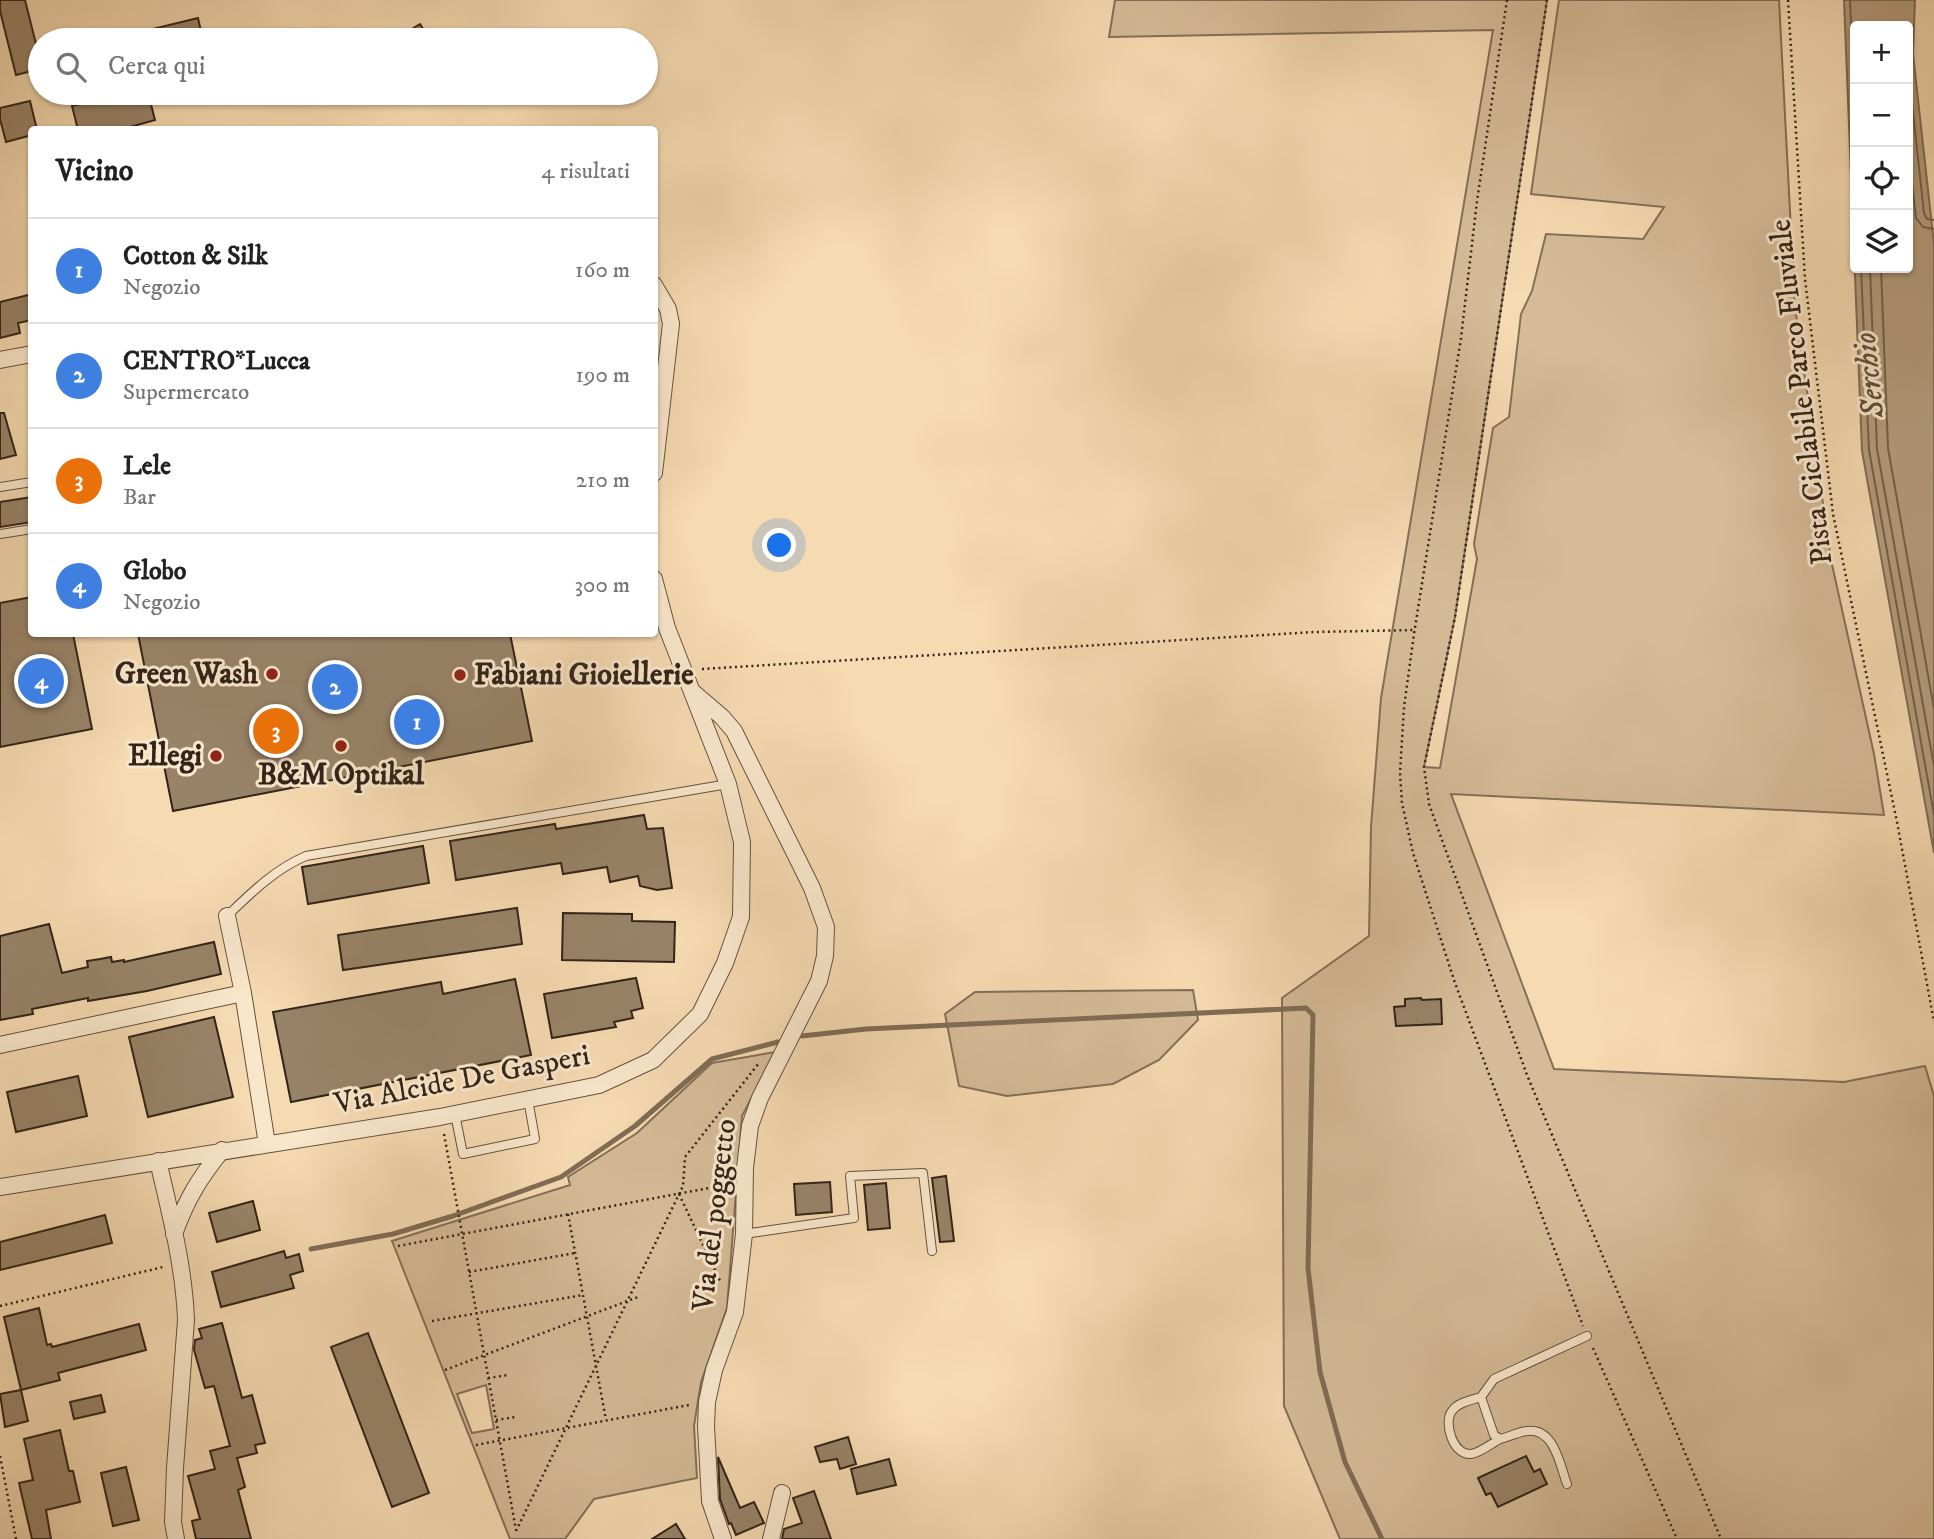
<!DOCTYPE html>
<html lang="it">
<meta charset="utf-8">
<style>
:root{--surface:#fff;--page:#f6f6f6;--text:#222;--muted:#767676;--line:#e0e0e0;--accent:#111827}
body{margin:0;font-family:"IM FELL DW Pica",serif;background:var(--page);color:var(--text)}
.controls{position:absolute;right:21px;top:21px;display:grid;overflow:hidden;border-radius:7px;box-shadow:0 2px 5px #0004}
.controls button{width:63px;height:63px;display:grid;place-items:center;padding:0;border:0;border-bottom:2px solid var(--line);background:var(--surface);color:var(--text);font:35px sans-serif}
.you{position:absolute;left:780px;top:546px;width:24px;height:24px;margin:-18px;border:5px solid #fff;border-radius:50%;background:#1a73e8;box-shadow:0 0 0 10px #1a73e833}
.badge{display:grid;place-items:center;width:46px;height:46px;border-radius:50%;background:var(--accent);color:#fff;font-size:23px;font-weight:700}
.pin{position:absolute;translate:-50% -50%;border:4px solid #fff;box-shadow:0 2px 7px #0006}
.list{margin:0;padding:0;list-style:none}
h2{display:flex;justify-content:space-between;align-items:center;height:91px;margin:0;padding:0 28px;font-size:30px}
h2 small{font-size:23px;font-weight:400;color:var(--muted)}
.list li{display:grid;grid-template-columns:46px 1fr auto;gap:21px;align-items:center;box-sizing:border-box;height:105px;padding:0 28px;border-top:2px solid var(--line)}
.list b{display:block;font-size:26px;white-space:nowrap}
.list p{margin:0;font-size:23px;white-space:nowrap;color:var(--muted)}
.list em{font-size:23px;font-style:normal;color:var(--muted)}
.icon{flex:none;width:38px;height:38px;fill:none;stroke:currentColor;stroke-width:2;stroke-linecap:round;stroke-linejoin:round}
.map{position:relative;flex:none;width:1934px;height:1539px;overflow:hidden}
.search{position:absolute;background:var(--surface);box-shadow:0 2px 5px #0004;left:28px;top:28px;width:630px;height:77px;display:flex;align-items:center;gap:18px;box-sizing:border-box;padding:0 24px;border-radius:38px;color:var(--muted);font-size:26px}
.panel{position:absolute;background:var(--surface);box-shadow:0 2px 5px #0004;left:28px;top:126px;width:630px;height:511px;border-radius:7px}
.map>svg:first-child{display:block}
</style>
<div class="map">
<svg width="1934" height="1539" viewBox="0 0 1934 1539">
<rect width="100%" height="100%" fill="#f6dab1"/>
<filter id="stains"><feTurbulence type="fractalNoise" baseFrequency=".00286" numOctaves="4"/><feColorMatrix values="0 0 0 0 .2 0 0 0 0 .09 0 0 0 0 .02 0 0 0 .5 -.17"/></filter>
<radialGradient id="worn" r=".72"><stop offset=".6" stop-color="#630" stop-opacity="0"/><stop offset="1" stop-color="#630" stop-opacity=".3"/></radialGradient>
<!-- green -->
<path fill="#d5bb97" stroke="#847058" stroke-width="2" fill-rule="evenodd" d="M1115 0H1547L1455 617 1424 767 1440 768 1477 559 1474 544 1493 428 1509 417 1521 314 1532 291 1546 234 1643 239 1664 207 1531 194 1559 0H1779L1795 307 1831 560 1874 754 1884 815 1451 794 1554 1069 1844 1082 1925 1066 1934 1096V1539H1340L1284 1406 1282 998 1369 936 1371 827 1381 698 1493 30 1109 37Z
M1193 990 1198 1020 1159 1060 1113 1084 1007 1096 959 1086 945 1014 975 992Z
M775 1052 742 1116 727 1308 701 1382 694 1426 697 1478 594 1499 565 1539H510L392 1241 570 1185 568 1177 637 1133 712 1063ZM486 1385 494 1429 472 1433 457 1394Z"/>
<!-- water -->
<path fill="#b49c7d" stroke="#806c55" stroke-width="2" fill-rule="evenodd" d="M1844 0H1915L1913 54 1934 244V853L1862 451ZM1855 26H1908V268H1855Z"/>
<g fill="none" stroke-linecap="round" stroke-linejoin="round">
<!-- shore -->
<path stroke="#74604b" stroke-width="2" d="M1850 0 1855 116
M1908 67 1924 213 1927 219 1934 220
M1908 148 1916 218 1923 227 1934 229
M1861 268 1869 450 1934 815
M1870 268 1877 449 1934 766
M1881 268 1888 448 1934 709"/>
<!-- stream -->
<path stroke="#806c55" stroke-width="5" d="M802 1036 866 1029 1306 1008 1313 1015 1308 1268 1320 1372 1345 1462 1382 1539
M311 1249 393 1234 453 1216 561 1177 635 1126 712 1059 778 1042"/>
</g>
<!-- building -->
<path fill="#988368" stroke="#332419" stroke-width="2" d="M0 0H25L40 60V69L16 75 0 11Z
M198 18 203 40H129L128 35Z
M420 24 430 40H394Z
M125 93H148L155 120 119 130H78L72 106Z
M30 101 37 130H32V135L6 142 0 119V108Z
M32 294V320L18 323 20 333 0 338V302Z
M0 413H4L16 455 0 459Z
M32 497V522L0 527V502Z
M32 597V634H73L92 729 0 747V603Z
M138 634H510L532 741 173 811Z
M644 815 647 829 663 828 672 888 657 890 640 886 638 876 610 882 607 867 563 874 561 863 456 880 450 841 555 824 556 829Z
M423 846 429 883 308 904 302 867Z
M517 908 522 944 343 970 338 935Z
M563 913 632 914V921L675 922 674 962 562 960Z
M49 924 62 973 88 967 87 961 100 959 111 957 112 962 124 960V962L214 942 221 974 147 991 88 1001V998L32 1009 33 1014 0 1020V936Z
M636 978 643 1008 631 1011 633 1018 614 1022 616 1027 552 1038 544 994Z
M515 979 531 1055 291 1102 273 1012 441 982 443 994Z
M1421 998 1422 1000 1441 999 1442 1024 1396 1026 1394 1007 1405 1006V999Z
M214 1017 233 1097 148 1117 129 1037Z
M78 1076 87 1116 16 1132 7 1092Z
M946 1176 954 1241 940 1242 932 1178Z
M830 1182 832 1212 796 1215 794 1184Z
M886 1183 890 1228 868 1230 864 1185Z
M253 1201 260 1230 217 1242 209 1213Z
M105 1215 112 1243 0 1270V1242Z
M284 1251 286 1258 299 1254 303 1271 290 1275 294 1288 221 1307 212 1272Z
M39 1308 47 1345 51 1344 52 1347 139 1324 146 1350 58 1373 60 1380 21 1390 4 1317Z
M222 1323 242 1398 252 1395 265 1443 255 1445 257 1453 237 1458 245 1487 238 1490 251 1539H196L192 1521 200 1519 188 1476 215 1469 210 1451 230 1446 214 1386 205 1388 194 1350 195 1340 202 1338 199 1329Z
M368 1333 429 1493 392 1507 331 1347Z
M21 1390 28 1421 5 1427 0 1394Z
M101 1395 105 1412 74 1419 70 1402Z
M60 1430 69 1471H73L80 1502 46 1510 51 1539H32L19 1483 33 1480 24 1439Z
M848 1437 856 1464 840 1469 837 1459 820 1462 815 1447Z
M1526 1456 1534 1472 1540 1469 1547 1484 1498 1507 1491 1493 1486 1495 1478 1478Z
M718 1457 740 1508 754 1502 764 1523 736 1535 731 1523 729 1524 720 1499Z
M889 1459 896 1485 857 1494 851 1469Z
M126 1467 139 1520 113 1526 101 1473Z
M814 1491 831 1539H782L784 1529 802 1523 793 1498Z
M676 1524 685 1539H652Z"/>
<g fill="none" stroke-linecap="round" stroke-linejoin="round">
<!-- lane casing -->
<g stroke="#64523f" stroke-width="10">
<path id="lane" d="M0 487 32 482
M0 534 32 529
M227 916C251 893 275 869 306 856L728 784
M455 1114 463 1154 535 1139 528 1099
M744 1234 854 1218 850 1176 923 1173 932 1251
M1481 1397C1472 1400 1458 1402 1452 1411 1443 1422 1453 1456 1471 1454 1480 1453 1492 1443 1500 1439
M1567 1484C1560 1465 1554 1427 1527 1431 1518 1432 1509 1437 1500 1439L1494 1435 1481 1397 1494 1379 1587 1336"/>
</g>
<!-- street casing -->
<g stroke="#64523f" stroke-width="18">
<path id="street" d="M654 285 668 309 671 324 654 473
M0 360 32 354
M694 693 722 717 734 731 812 888 826 927 825 956 819 981 760 1098 750 1126 745 1168 744 1234 735 1312 714 1370 707 1402 706 1426 710 1501 723 1539
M227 916 243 993 267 1144
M0 1045 243 993
M158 1161C170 1213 184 1266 186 1320L175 1468 173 1522 176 1539
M0 1187 440 1117 599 1085 653 1060 700 1014 725 963 741 917 742 842 728 784 667 628 654 579
M174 1234C187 1198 199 1179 222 1150
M771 1539 782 1493"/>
</g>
<!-- path -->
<path stroke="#332419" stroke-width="2.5" stroke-dasharray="2 3.5" stroke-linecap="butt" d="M1507 0 1477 201 1461 338 1414 634 1404 707 1400 773 1402 803 1413 853 1455 983 1583 1326
M1547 0 1455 617 1424 767 1429 804 1527 1075 1721 1539
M1788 0 1805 279 1833 514 1897 822 1934 1022
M702 669 1314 632 1415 630
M444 1134 516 1530
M679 1194 721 1283
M568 1214 606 1420
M398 1246 709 1188
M469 1272 575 1253
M0 1306 163 1267
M432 1321 583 1295
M1593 1348 1677 1539
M445 1370 638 1297
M488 1378 508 1375
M496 1420 516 1417
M476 1445 689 1405
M0 1456 16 1539
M516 1531 683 1186 685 1157 759 1063"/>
<!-- lane -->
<use href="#lane" stroke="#f9e7cc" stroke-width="8"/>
<!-- street -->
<use href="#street" stroke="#f9e7cc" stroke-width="16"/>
</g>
<!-- markers -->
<g fill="#8f2418" stroke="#f9e7cc" stroke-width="2.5">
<circle cx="272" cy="674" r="7"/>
<circle cx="460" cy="675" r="7"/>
<circle cx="341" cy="746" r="7"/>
<circle cx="216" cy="756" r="7"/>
</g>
<g text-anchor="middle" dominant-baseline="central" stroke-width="6" stroke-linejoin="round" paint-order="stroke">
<!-- street labels -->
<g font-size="30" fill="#332419" stroke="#f9e7cc">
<text transform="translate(1802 392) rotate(-97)">Pista Ciclabile Parco Fluviale</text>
<text transform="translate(462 1080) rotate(-11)">Via Alcide De Gasperi</text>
<text transform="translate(715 1215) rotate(-83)">Via del poggetto</text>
</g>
<!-- poi labels -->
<g font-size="30" font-weight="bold" fill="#332419" stroke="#f9e7cc" text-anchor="end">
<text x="258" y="674">Green Wash</text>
<text x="474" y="675" text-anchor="start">Fabiani Gioiellerie</text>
<text x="202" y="756">Ellegi</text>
<text x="341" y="775" text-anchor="middle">B&amp;M Optikal</text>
</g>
<!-- water labels -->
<g font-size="32" font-style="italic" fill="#604e3c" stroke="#f9e7cc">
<text transform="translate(1870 375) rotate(-96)">Serchio</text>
</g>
</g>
<rect width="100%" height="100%" filter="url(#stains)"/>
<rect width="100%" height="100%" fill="url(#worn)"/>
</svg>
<div class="controls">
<button>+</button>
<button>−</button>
<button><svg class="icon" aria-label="locate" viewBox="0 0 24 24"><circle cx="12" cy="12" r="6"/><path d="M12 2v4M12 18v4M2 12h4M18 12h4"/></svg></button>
<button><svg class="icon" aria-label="layers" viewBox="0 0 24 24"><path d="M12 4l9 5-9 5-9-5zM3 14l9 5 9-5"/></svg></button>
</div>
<div class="you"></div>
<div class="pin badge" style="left:417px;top:722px;background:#3f7fe0">1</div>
<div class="pin badge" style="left:335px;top:687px;background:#3f7fe0">2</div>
<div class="pin badge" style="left:276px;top:731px;background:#e8710a">3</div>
<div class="pin badge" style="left:41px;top:681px;background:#3f7fe0">4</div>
<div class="search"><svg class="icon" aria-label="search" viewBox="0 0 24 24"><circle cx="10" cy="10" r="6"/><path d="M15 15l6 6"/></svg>Cerca qui</div>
<section class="panel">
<h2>Vicino<small>4 risultati</small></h2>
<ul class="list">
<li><span class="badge" style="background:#3f7fe0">1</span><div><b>Cotton &amp; Silk</b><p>Negozio</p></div><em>160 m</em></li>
<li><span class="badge" style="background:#3f7fe0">2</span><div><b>CENTRO*Lucca</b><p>Supermercato</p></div><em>190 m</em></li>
<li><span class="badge" style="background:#e8710a">3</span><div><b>Lele</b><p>Bar</p></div><em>210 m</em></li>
<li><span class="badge" style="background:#3f7fe0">4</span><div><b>Globo</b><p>Negozio</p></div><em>300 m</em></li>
</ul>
</section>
</div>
